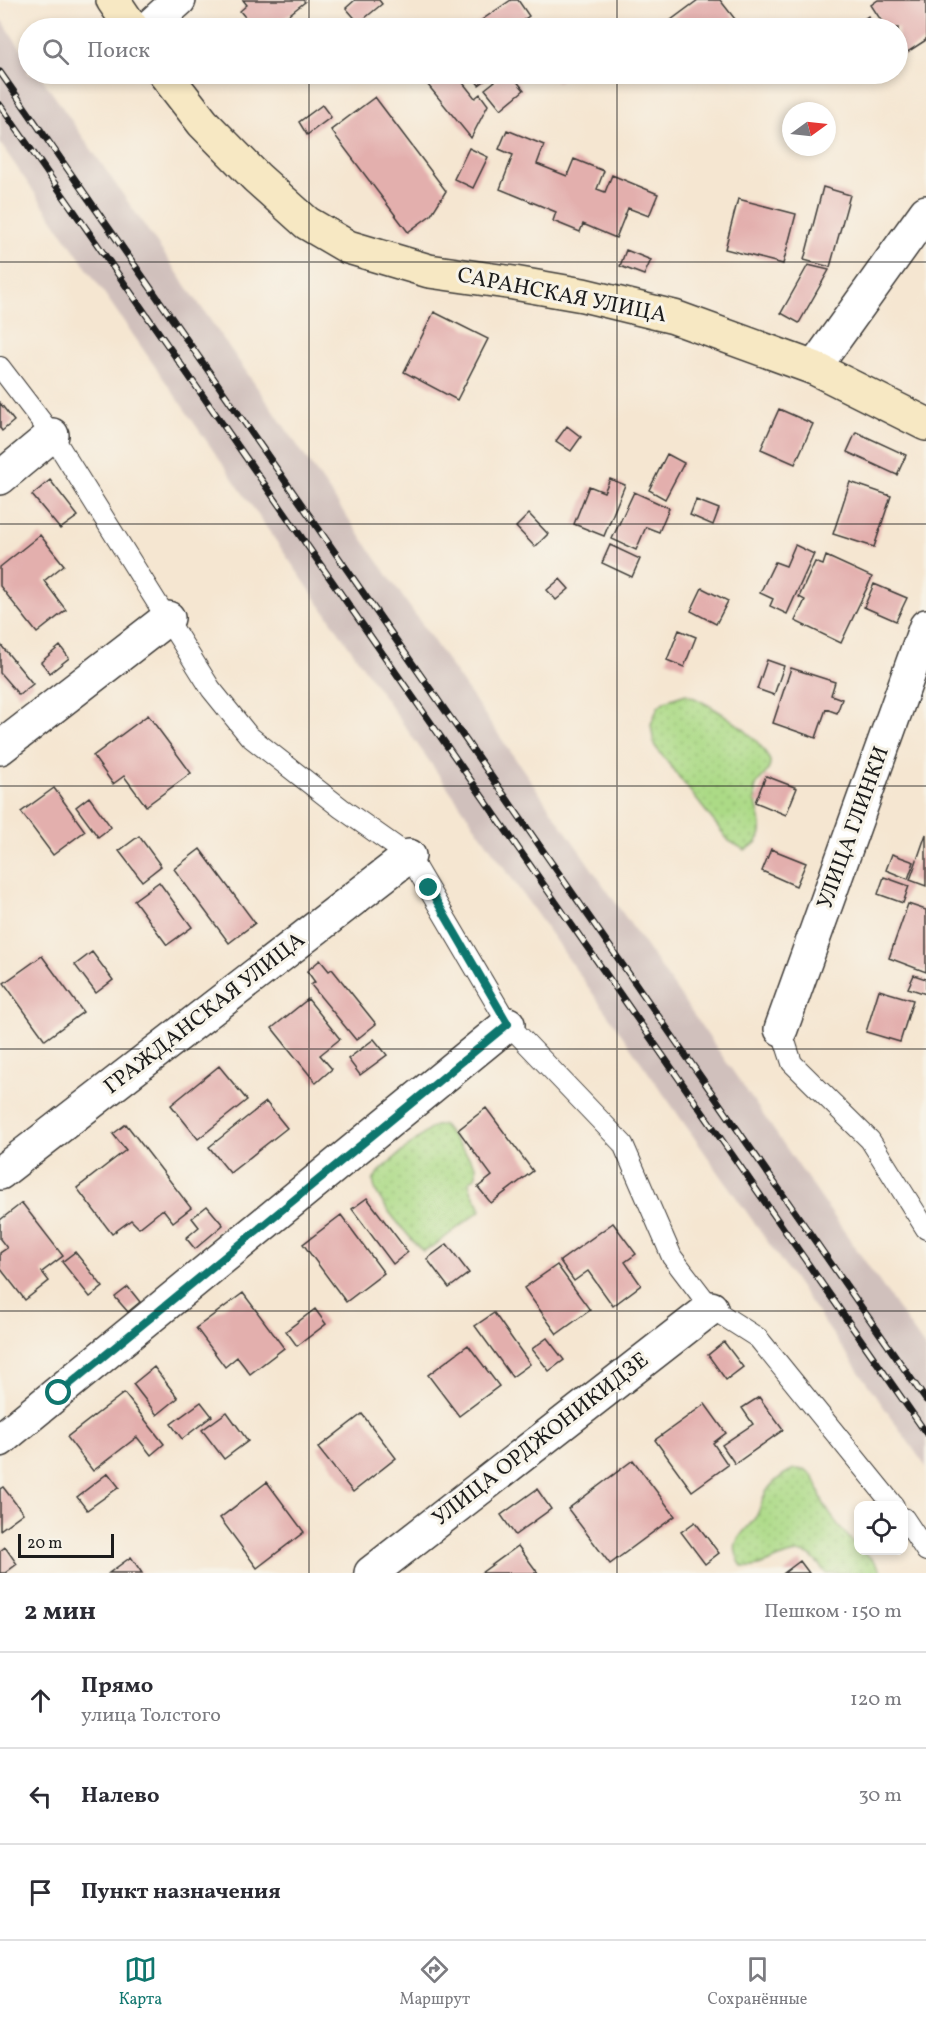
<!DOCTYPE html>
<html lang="ru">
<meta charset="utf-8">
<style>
:root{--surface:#fff;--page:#f7f7f7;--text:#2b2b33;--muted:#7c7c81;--line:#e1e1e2;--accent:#0f766e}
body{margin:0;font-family:Vollkorn,serif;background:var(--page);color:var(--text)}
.controls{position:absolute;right:18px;bottom:18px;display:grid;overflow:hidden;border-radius:12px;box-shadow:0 3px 9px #0003}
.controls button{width:54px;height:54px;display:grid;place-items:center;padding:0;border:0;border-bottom:2px solid var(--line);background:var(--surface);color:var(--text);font:30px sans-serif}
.compass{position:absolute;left:782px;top:102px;width:54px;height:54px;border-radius:50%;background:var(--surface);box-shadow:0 3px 9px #0003;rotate:75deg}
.scale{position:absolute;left:18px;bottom:15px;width:96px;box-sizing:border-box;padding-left:6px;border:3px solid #1c1c1c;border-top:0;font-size:16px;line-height:21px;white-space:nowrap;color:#1c1c1c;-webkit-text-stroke:4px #f7f3e8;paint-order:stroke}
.stop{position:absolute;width:18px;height:18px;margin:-14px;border:4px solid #0f766e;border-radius:50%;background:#fff}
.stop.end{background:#0f766e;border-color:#fff;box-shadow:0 2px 6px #0008}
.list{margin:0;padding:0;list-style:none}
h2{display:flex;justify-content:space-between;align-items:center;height:78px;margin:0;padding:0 24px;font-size:26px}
h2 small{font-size:20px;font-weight:400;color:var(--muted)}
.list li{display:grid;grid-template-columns:39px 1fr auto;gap:18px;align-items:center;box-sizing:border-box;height:96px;padding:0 24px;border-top:2px solid var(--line)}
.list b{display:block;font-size:22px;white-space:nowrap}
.list p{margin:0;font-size:20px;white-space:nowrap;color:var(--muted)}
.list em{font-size:20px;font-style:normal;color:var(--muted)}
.icon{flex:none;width:33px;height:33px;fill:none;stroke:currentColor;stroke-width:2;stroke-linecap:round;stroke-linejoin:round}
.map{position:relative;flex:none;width:926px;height:1573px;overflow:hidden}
.search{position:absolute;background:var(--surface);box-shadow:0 3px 9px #0003;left:18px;right:18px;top:18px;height:66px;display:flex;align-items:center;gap:15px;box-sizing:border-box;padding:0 21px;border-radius:33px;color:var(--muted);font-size:22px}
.sheet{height:366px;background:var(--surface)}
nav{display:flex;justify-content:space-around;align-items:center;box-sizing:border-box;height:84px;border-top:2px solid var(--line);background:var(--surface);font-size:16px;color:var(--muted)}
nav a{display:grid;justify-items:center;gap:3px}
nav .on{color:var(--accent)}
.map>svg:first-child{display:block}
</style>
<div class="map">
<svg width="926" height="1573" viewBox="0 0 926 1573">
<defs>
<pattern id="park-dots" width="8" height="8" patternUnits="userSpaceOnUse" patternTransform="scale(1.5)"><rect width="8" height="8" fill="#acda86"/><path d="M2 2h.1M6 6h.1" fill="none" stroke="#93ba73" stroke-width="1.8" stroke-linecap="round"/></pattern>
</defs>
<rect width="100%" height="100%" fill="#f7f3e8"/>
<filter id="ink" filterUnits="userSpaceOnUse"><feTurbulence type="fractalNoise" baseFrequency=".0167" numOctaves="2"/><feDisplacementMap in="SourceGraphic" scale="12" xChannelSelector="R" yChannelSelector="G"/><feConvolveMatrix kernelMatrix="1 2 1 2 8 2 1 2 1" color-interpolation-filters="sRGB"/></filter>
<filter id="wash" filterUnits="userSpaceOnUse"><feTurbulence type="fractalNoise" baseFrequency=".008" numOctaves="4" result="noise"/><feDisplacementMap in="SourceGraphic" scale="24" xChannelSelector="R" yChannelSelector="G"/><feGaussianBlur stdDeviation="1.35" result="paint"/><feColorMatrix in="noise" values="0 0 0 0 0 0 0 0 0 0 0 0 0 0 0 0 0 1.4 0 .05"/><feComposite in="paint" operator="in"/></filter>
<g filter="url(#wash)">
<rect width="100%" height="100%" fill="#f5e6d1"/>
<!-- railway -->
<path fill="#d0c0bc" d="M0 18 28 59V74H39L926 1349V1467L382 694 0 143Z"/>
<!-- park -->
<path fill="url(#park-dots)" stroke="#647b51" stroke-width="1.5" d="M686 694C713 706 758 733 770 761 770 764 770 767 768 770 765 777 756 780 755 790 753 812 776 836 745 850L729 841 654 745 651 724 658 707 665 701Z
M443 1125 476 1166V1176L469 1182C470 1194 478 1199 481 1210L435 1245 423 1251 416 1245C407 1233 369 1193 374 1179 379 1168 420 1138 431 1128L435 1126Z
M795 1469C820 1469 816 1491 825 1506 834 1522 846 1535 858 1547V1550C867 1552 878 1565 882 1573H826C820 1567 814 1556 806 1554 788 1548 759 1573 742 1566 738 1561 734 1550 736 1544 738 1535 750 1526 755 1518 760 1511 761 1504 764 1496 769 1485 783 1473 795 1469Z"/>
<g id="blocks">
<!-- building -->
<path fill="#e3afad" d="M243 0H303L305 2 272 28H254L240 11 247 5Z
M355 0H379L382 4 359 23 346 8Z
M511 0H518L529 16 512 28H470Z
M698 0H720L742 28H664L663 26Z
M878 0H926V40L903 55 898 46V28H886L871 5Z
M868 16 876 28H860L857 24Z
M419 74H456L475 98 480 94 488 105 471 138Z
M470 74H494L479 85Z
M504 74H511L524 90 501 109 485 89Z
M551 74H568L557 82Z
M375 97 446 191 431 215 408 232 331 130Z
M322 105 331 117 307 135 299 122Z
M507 130 544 145 537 164 567 176 574 159 604 171 597 189 605 192 612 175 658 194 649 216 628 208 616 238 583 224 580 232 553 221 556 212 500 189 513 155 499 149Z
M469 148 488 157 473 188 454 179Z
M823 187 850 195 830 267 804 260Z
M738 199 796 214 783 264 725 249Z
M626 250 651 260 644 275 620 266Z
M808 265 829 270 799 323 781 313Z
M434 312 488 339 457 400 404 372Z
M0 403 14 421 2 431 0 428Z
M779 409 813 424 795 464 761 449Z
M567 426 581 437 571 451 556 441Z
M856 432 906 455 897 475 847 452Z
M667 454 684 463 665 499 649 490Z
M610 479 625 485 604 536 574 524 589 486 604 492Z
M50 480 78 516 60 529 32 495Z
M850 482 891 496 874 547 833 534Z
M634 492 669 508 659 532 646 527 636 550 612 539Z
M696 500 719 509 713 525 690 515Z
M529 514 548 534 535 547 516 527Z
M40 535 64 565 44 581 66 610 37 633 0 586V567Z
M610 545 640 559 632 577 602 563Z
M795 545 814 554 787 614 770 606 773 599 760 593 775 562 786 566Z
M826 556 872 577 841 643 795 621 805 600 799 597 815 562 823 565Z
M560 579 569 589 556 600 547 590Z
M874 584 907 598 896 621 864 607Z
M702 588 728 601 716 624 691 611Z
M679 630 696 637 684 667 667 660Z
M0 644 33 684 19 695 0 673Z
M60 646 69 658 50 673 41 662Z
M767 660 784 666 774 695 757 689Z
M791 668 835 682 831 695 842 699 837 713 826 709 816 738 773 723Z
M148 715 191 773 146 806 124 776 113 784 93 756Z
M766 776 797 788 786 815 755 802Z
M54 788 85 831 53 855 21 812Z
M89 797 111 827 98 837 76 807Z
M926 834V886L910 880Z
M139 836 161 866 142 881 119 851Z
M200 849 255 923 229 943 174 869Z
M771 849 806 863 796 886 762 871Z
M892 854 914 862 908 879 886 870Z
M884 877 909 886 903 903 878 894Z
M159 882 192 927 167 945 134 900Z
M908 904 926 910V972L889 958Z
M92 952 113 980 96 993 75 965Z
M42 956 83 1012 45 1040 4 983Z
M320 960 329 971 332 969 376 1024 356 1040 311 985 315 982 307 971Z
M914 975 926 979V994L908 988Z
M879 990 913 1000 900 1042 866 1032Z
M308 999 340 1039 320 1055 332 1069 316 1083 272 1028Z
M374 1039 387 1055 360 1075 348 1059Z
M219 1066 247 1100 198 1139 171 1105Z
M266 1102 287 1128 230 1173 209 1147Z
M486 1108 533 1171 491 1203 478 1187 492 1176 458 1130Z
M126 1124 191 1208 173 1222 163 1209 139 1228 131 1220 112 1234 77 1188 126 1150 113 1134Z
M367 1198 408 1252 393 1264 352 1209Z
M22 1203 63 1256 42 1272 49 1281 25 1300 0 1268V1253L7 1248 0 1239V1220Z
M207 1206 223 1225 195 1249 186 1238 199 1227 192 1218Z
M341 1215 384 1273 346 1302 303 1244Z
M613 1223 636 1254 625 1262 641 1285 613 1306 588 1271 574 1281 560 1261Z
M447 1244 469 1273 449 1288 427 1259Z
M75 1252 103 1287 90 1297 62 1262Z
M557 1265 590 1310 557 1334 524 1288Z
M128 1287 140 1302 128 1312 115 1297Z
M243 1293 284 1348 250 1374 237 1357 225 1367 196 1328Z
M315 1309 326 1324 297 1346 286 1331Z
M494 1313 530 1364 512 1377 475 1326Z
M547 1338 564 1360 549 1371 532 1349Z
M724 1342 743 1367 726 1380 708 1355Z
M468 1345 499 1386 459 1416 428 1375Z
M154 1367 178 1398 157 1415 133 1384Z
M124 1393 164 1444 151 1455 137 1437 93 1471 67 1437Z
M759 1397 783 1430 735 1464 722 1445 753 1424 742 1408Z
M201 1402 212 1416 182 1439 171 1424Z
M705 1404 726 1433 713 1443 728 1465 692 1491 655 1440Z
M227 1412 248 1441 224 1459 202 1430Z
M362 1414 396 1458 353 1492 318 1448Z
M633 1460 675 1516 610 1564 568 1509Z
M108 1473 119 1487 87 1510 77 1497Z
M267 1482 304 1532 257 1568 220 1518Z
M3 1487 23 1513 0 1530V1489Z
M537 1489 551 1509 515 1535 501 1515Z
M695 1522 719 1553 705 1564 681 1532Z
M518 1546 538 1573H481Z
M5 1547 17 1564 5 1573H0V1551Z
M131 1557 142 1573H109Z
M800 1561 809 1573H784Z"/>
</g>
</g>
<g filter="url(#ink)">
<use href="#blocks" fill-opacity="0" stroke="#3d3a37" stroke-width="1.5"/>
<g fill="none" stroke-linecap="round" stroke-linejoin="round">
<!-- lane casing -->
<g stroke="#3d3a37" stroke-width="22">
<path id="lane" d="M0 367 52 435 211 689 249 736 341 808 409 856 508 1024 623 1144 672 1257 711 1308 758 1338 894 1506
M781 1029 792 1063 870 1140 926 1229
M904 1518 926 1551"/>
</g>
<!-- street casing -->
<g stroke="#3d3a37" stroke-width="36">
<path id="street" d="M148 28 179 0
M814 368 926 212
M0 478 52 435
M0 748 168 618
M781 1029 926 626
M0 1173 409 856
M0 1440 508 1024
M371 1573 711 1308"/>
</g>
<!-- secondary casing -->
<g stroke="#3d3a37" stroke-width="36">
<path id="secondary" d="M113 0 132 28
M165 74 203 123 256 177 307 223 348 247 429 271 514 283 583 295 674 317 814 368 926 424"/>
</g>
<!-- lane -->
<use href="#lane" stroke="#fff" stroke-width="20"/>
<!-- street -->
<use href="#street" stroke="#fff" stroke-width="33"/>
<!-- secondary -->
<use href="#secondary" stroke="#f7e8c3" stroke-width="33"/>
<!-- rail casing -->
<g stroke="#1c1c1c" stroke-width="7">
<path id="rail" d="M0 72 926 1400
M0 105 926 1433"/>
</g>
<!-- rail -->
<use href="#rail" stroke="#f7f3e8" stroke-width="4.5" stroke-dasharray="14" stroke-linecap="butt"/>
</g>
</g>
<g fill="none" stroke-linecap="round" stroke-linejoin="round" filter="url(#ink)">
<!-- route -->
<path stroke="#0f766e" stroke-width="8" d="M59 1393 508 1024 429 888"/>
</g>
<!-- grid -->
<path fill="none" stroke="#1c1c1c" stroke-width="1.5" stroke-opacity="0.55" d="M309 0V28M617 0V28M309 74V1573M617 74V1573M0 262H926M0 524H926M0 786H926M0 1049H926M0 1311H926"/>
<g text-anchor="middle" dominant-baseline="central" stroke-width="6" stroke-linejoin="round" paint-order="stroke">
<!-- street labels -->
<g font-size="22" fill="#1c1c1c" stroke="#f7f3e8">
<text transform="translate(562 296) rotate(11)">САРАНСКАЯ УЛИЦА</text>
<text transform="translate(854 828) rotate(-70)">УЛИЦА ГЛИНКИ</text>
<text transform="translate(205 1014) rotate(-38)">ГРАЖДАНСКАЯ УЛИЦА</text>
<text transform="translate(541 1440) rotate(-38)">УЛИЦА ОРДЖОНИКИДЗЕ</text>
</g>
</g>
</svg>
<div class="controls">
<button><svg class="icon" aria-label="locate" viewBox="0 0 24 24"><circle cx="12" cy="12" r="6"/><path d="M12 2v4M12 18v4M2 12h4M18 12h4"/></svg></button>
</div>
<svg class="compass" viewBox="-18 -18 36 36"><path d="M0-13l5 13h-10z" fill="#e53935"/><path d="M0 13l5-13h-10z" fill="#7c7c81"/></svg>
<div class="scale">20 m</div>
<div class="stop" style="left:59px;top:1393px"></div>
<div class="stop end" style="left:429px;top:888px"></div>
<div class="search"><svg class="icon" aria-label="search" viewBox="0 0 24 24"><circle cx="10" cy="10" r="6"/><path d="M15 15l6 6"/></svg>Поиск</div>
</div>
<section class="sheet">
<h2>2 мин<small>Пешком · 150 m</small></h2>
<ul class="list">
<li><svg class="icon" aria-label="ahead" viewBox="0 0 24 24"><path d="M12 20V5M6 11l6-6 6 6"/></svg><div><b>Прямо</b><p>улица Толстого</p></div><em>120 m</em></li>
<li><svg class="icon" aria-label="left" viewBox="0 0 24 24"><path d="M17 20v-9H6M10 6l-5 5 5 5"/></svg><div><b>Налево</b></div><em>30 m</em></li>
<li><svg class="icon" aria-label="arrive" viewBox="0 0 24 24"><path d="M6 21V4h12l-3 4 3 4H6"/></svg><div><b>Пункт назначения</b></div></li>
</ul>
</section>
<nav>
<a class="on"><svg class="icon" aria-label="map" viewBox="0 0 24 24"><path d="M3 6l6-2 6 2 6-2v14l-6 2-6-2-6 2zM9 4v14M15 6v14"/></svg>Карта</a>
<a><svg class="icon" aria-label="directions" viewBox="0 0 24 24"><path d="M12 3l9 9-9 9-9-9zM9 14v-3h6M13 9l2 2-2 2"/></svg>Маршрут</a>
<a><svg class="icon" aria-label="saved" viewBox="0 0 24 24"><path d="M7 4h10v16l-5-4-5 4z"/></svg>Сохранённые</a>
</nav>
